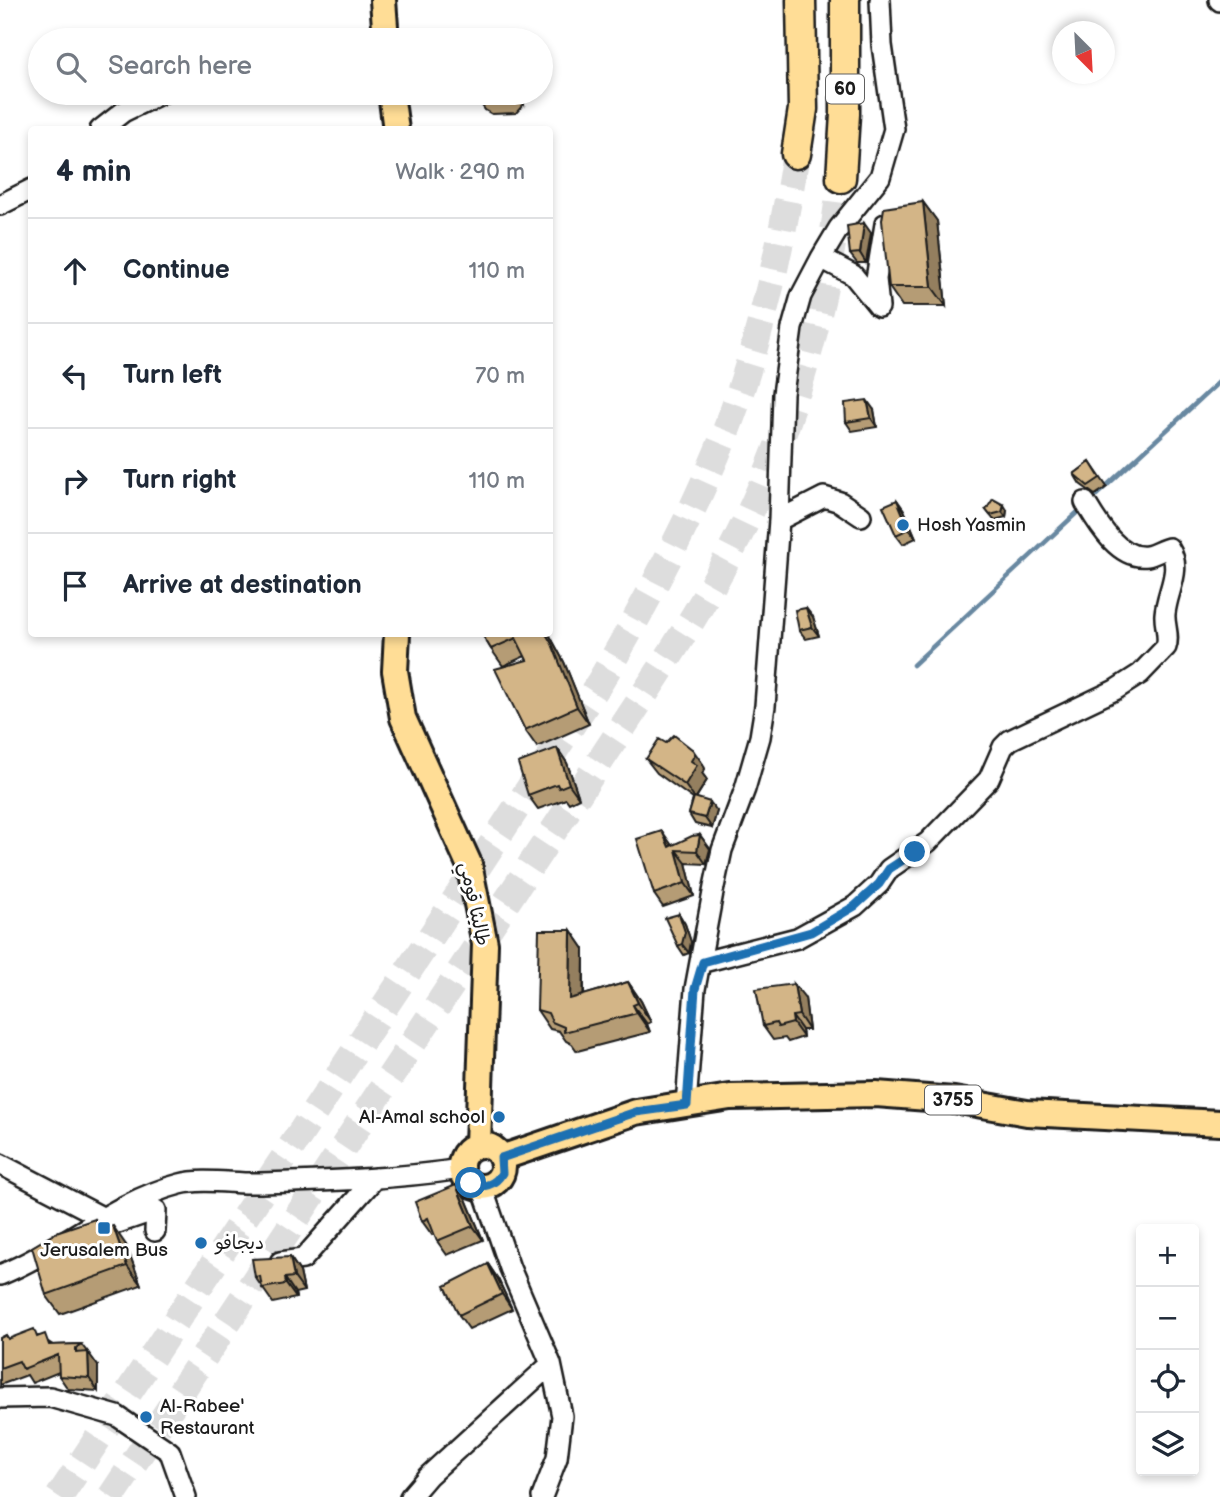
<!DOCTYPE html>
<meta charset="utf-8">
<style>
:root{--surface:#fff;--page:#f2f2f3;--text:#1f2937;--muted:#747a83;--line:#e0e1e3}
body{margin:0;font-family:"Balsamiq Sans","Playpen Sans Arabic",sans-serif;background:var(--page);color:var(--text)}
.controls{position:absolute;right:21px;bottom:21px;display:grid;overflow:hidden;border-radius:7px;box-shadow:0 4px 10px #0003}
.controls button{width:63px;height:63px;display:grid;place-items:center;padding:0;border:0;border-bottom:2px solid var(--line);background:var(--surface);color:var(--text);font:35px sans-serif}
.compass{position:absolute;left:1052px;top:21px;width:63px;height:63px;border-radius:50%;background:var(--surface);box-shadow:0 4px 10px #0003;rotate:156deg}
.stop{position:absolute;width:21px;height:21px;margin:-16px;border:5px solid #1f6fb2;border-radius:50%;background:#fff}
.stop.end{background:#1f6fb2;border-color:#fff;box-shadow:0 2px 7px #0008}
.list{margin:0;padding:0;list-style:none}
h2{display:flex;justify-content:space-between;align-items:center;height:91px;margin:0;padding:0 28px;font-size:30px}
h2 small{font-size:23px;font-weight:400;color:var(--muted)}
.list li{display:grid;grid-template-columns:46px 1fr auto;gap:21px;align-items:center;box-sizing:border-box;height:105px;padding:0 28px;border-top:2px solid var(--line)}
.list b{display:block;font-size:26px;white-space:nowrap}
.list em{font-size:23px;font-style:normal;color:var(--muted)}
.icon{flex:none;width:38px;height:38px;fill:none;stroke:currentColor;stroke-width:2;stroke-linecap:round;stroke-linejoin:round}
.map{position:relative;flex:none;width:1220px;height:1497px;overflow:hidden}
.search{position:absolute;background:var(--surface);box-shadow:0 4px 10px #0003;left:28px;top:28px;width:525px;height:77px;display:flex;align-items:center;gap:18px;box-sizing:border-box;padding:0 24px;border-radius:38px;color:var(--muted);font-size:26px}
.panel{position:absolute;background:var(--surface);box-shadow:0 4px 10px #0003;left:28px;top:126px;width:525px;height:511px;border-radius:7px}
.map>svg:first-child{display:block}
</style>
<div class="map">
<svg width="1220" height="1497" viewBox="0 0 1220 1497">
<rect width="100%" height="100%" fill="#fff"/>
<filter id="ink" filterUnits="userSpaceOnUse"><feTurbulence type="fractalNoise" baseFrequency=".0143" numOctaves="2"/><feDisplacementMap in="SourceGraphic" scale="14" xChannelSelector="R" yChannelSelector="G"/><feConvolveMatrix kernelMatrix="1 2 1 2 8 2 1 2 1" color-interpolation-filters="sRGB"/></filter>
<g filter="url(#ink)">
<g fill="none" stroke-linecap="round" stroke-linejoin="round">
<!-- stream -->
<path stroke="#6888a1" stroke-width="4.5" d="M1091 500 1220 381
M913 665 1082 508"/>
<!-- highway-tunnel -->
<path stroke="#ddd" stroke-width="28" stroke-dasharray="28 14" stroke-linecap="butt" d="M59 1497 600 682C645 605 686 528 720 446 758 353 780 252 796 154
M111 1497 626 722C663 666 701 609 732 549 792 433 827 308 841 178"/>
<!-- minor casing -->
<g stroke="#1c1c1c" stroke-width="24">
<path id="minor" d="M1219 0 1220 1
M100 130 123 112 162 93
M0 205 32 189
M821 258 853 275 879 307 876 279 885 224
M779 520 824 497 840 502 861 516
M703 962 797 938 855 906 879 884 889 869 928 842 989 779 1003 747 1010 740 1115 690 1140 674 1166 647C1170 636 1164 625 1165 614 1167 590 1183 570 1169 548 1161 550 1154 555 1147 556 1118 560 1097 522 1085 502
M686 1105 695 989 714 887 722 850 745 789 760 737 765 706 779 520 783 394 792 328 801 296 821 258 839 228 880 177 894 129 882 45 880 0
M0 1164 115 1224 156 1210 155 1231
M482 1187 510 1268 551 1364 562 1416 557 1458 542 1497
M280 1262 303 1259 375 1178
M0 1275C62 1250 114 1201 180 1184 203 1178 235 1184 260 1183 327 1181 395 1179 461 1169
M0 1398 50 1397 117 1416 170 1452 186 1497
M410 1497 428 1476 551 1364"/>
</g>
<!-- major casing -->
<g stroke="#1c1c1c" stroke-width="30">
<path id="major" d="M383 0 386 40
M391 93 396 130
M397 634 395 671 403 718 469 864 485 944 478 1145
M461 1166a21 21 0 1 1 42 0a21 21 0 1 1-42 0Z
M501 1158 636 1112 730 1097 876 1094 954 1100 1027 1113 1220 1123"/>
</g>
<!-- highway casing -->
<g stroke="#1c1c1c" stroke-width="33">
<path id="highway" d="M796 154 803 109 801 0
M841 178 845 114V0"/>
</g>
<!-- minor -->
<use href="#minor" stroke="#fff" stroke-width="19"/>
<!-- major -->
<use href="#major" stroke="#ffdd96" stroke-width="24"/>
<!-- highway -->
<use href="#highway" stroke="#ffdd96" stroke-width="28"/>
</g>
<!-- wall -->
<path fill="#b59c74" stroke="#1c1c1c" stroke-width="2" d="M475 93H523L524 104 516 113 492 114 485 110 475 95Z
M923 202 937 221 946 306H902L889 287Z
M871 233 866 263H857L850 254Z
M874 410 877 427 852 431 846 422Z
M1090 462 1107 487 1095 495 1080 484 1074 474Z
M897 500 904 510 916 538 903 544 896 535Z
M986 510H1007L1006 517 994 520Z
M813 617 819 636 806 639 799 630Z
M482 634H549L564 662 589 724 537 747 525 730 527 660 525 656 503 666 491 649Z
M557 748 567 763 579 798 569 803 566 799 538 809 528 795Z
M646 759 703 764 705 769 702 773 707 780 696 798 717 811 712 828 695 824 689 814 693 799 657 773Z
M700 835 710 849 706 864 686 863 694 896 663 907 654 894 672 845Z
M679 914 685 924 691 942 689 953 684 955 678 946Z
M571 930 584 949V995L628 982 641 1001 651 1022 647 1024 650 1032 577 1051 572 1044 566 1041 559 1031 550 1029 537 1010Z
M805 998 809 1030H802L803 1037 788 1042 785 1038 773 1040 763 1026Z
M456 1185 466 1199 483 1240 447 1255 437 1241 434 1234 432 1235 422 1221Z
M95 1219 102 1229 126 1245 141 1285 60 1314 46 1295Z
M290 1257 300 1272 304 1291 295 1293 296 1298 273 1303 255 1277Z
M488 1264 498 1279 512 1309 469 1329 459 1315Z
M6 1335 9 1339 39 1336 53 1345 81 1344 98 1366V1391L68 1389 59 1376V1372L32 1383 27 1375 0 1385V1338Z"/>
<!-- shaded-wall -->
<path fill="#947f5e" stroke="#1c1c1c" stroke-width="2" d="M516 93H523L524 104Z
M923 202 937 221 946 306 932 287Z
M864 223 871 233 866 263 860 253Z
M867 400 874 410 877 427 871 418Z
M897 500 904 510 916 538 909 529Z
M1004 505 1007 510 1006 517 1002 512Z
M806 608 813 617 819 636 812 627Z
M546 634H549L564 662 589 724 577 707Z
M557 748 567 763 579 798 569 784Z
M693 750 703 764 705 769 702 773 707 780 695 799 685 785Z
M710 802 717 811 712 828 705 818Z
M662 831 671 844 678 860 669 847Z
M700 835 710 849 706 864 697 851Z
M676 850 686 863 694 896 685 883Z
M679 914 685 924 691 942 689 953 682 944Z
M571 930 584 949 583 1018 570 999Z
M628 982 641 1001 651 1022 638 1003Z
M794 984 805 998 809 1030 799 1015Z
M633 1005 647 1024 650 1032 637 1013Z
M792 1016 802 1030 803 1037 793 1023Z
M456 1185 466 1199 483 1240 473 1226Z
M113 1226 126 1245 141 1285 127 1266Z
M290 1257 300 1272 304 1291 294 1277Z
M488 1264 498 1279 512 1309 502 1294Z
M285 1278 295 1293 296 1298 286 1284Z
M88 1352 98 1366V1391L89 1378Z"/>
<!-- building -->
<path fill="#d3b587" stroke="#1c1c1c" stroke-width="2" d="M475 93H511L506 99H482L475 95Z
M923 202 932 287H889L882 220 884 208Z
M864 223 860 253 850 254 847 226Z
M867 400 871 418 846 422 845 403Z
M1090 462 1100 478 1088 486 1074 474Z
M993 499 1004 505 1002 512 990 515 986 510Z
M897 500 909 529 896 535 883 506Z
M806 608 812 627 799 630 795 610Z
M482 634H546L552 644 577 707 525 730 495 669 527 660 516 638 491 649Z
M674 735 693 750 695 754 691 761 697 765 685 785 646 759 659 739 666 743Z
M557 748 569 784 559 788 557 784 528 795 518 763Z
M694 797 710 802 705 818 689 814Z
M662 831 669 847 692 836 700 835 697 851 676 850 685 883 654 894 637 839Z
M679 914 685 932 682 944 678 946 665 918Z
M539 930H571L570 999 628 982 638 1003 633 1005 637 1013 564 1032V1027L552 1022 548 1013 537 1010Z
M794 984 799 1015 792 1016 793 1023 778 1027 776 1023 763 1026 756 989Z
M456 1185 473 1226 437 1241 428 1218 422 1221 415 1202Z
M95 1219 99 1230 113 1226 127 1266 46 1295 32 1247 59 1231Z
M290 1257 294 1277 285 1278 286 1284 262 1288 260 1276 255 1277 252 1259Z
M488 1264 502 1294 459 1315 445 1286Z
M34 1329 37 1337 45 1334 49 1345 81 1344 76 1348V1353L88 1352 89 1378 59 1376 58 1355 23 1369 19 1361 0 1368V1338L6 1335 8 1339Z"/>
</g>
<g fill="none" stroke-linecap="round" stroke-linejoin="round" filter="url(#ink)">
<!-- route -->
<path stroke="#1f6fb2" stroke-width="9" d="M471 1183C483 1189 495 1185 502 1173L501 1158 636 1112 687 1105 695 989 703 962 811 932 855 906 879 884 889 869 915 852"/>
</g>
<!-- markers -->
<g fill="#1f6fb2" stroke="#fff" stroke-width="2.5">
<circle cx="903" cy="525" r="7"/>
<circle cx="499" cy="1117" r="7"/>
<rect x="97" y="1221" width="14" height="14" rx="3.5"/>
<circle cx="201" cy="1243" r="7"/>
<circle cx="146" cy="1417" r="7"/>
</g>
<g text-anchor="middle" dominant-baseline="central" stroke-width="6" stroke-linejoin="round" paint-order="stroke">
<!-- shield labels -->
<g fill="#fff" stroke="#606060" stroke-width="2">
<rect x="826" y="74.5" width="38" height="29" rx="5"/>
<rect x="925" y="1085.5" width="56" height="29" rx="5"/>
</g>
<g font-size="18" font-weight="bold" fill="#1c1c1c">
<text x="845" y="89">60</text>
<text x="953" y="1100">3755</text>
</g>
<!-- poi labels -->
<g font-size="19" fill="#1c1c1c" stroke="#fff" text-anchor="start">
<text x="917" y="525">Hosh Yasmin</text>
<text x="485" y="1117" text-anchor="end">Al-Amal school</text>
<text x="215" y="1243">ديجافو</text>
<text x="104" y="1250" text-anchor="middle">Jerusalem Bus</text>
<text x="160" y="1406">Al-Rabee'<tspan x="160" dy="22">Restaurant</tspan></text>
</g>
<!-- street labels -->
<g font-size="19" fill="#1c1c1c" stroke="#fff">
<text transform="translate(474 904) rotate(78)">طاليثا قومي</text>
</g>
</g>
</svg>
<div class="controls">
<button>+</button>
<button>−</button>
<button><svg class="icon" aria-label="locate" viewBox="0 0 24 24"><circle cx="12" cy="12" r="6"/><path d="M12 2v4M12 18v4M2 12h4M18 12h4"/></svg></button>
<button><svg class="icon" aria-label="layers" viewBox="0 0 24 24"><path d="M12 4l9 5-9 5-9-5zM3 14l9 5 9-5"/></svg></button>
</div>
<svg class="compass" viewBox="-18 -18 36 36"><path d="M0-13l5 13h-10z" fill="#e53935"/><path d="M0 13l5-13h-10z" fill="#747a83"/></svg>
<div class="stop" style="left:471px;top:1183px"></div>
<div class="stop end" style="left:915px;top:852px"></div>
<div class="search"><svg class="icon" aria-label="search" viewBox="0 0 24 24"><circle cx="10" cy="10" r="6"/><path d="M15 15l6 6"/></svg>Search here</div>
<section class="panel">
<h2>4 min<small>Walk · 290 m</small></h2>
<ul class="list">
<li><svg class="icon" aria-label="ahead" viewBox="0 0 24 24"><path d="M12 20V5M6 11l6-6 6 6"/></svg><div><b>Continue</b></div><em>110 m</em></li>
<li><svg class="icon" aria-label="left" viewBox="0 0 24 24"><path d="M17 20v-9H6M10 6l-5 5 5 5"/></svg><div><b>Turn left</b></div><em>70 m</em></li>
<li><svg class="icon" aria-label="right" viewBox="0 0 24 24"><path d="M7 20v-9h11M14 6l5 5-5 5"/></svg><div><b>Turn right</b></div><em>110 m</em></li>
<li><svg class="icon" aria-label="arrive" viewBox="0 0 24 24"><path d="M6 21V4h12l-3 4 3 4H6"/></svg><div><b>Arrive at destination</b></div></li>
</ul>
</section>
</div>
